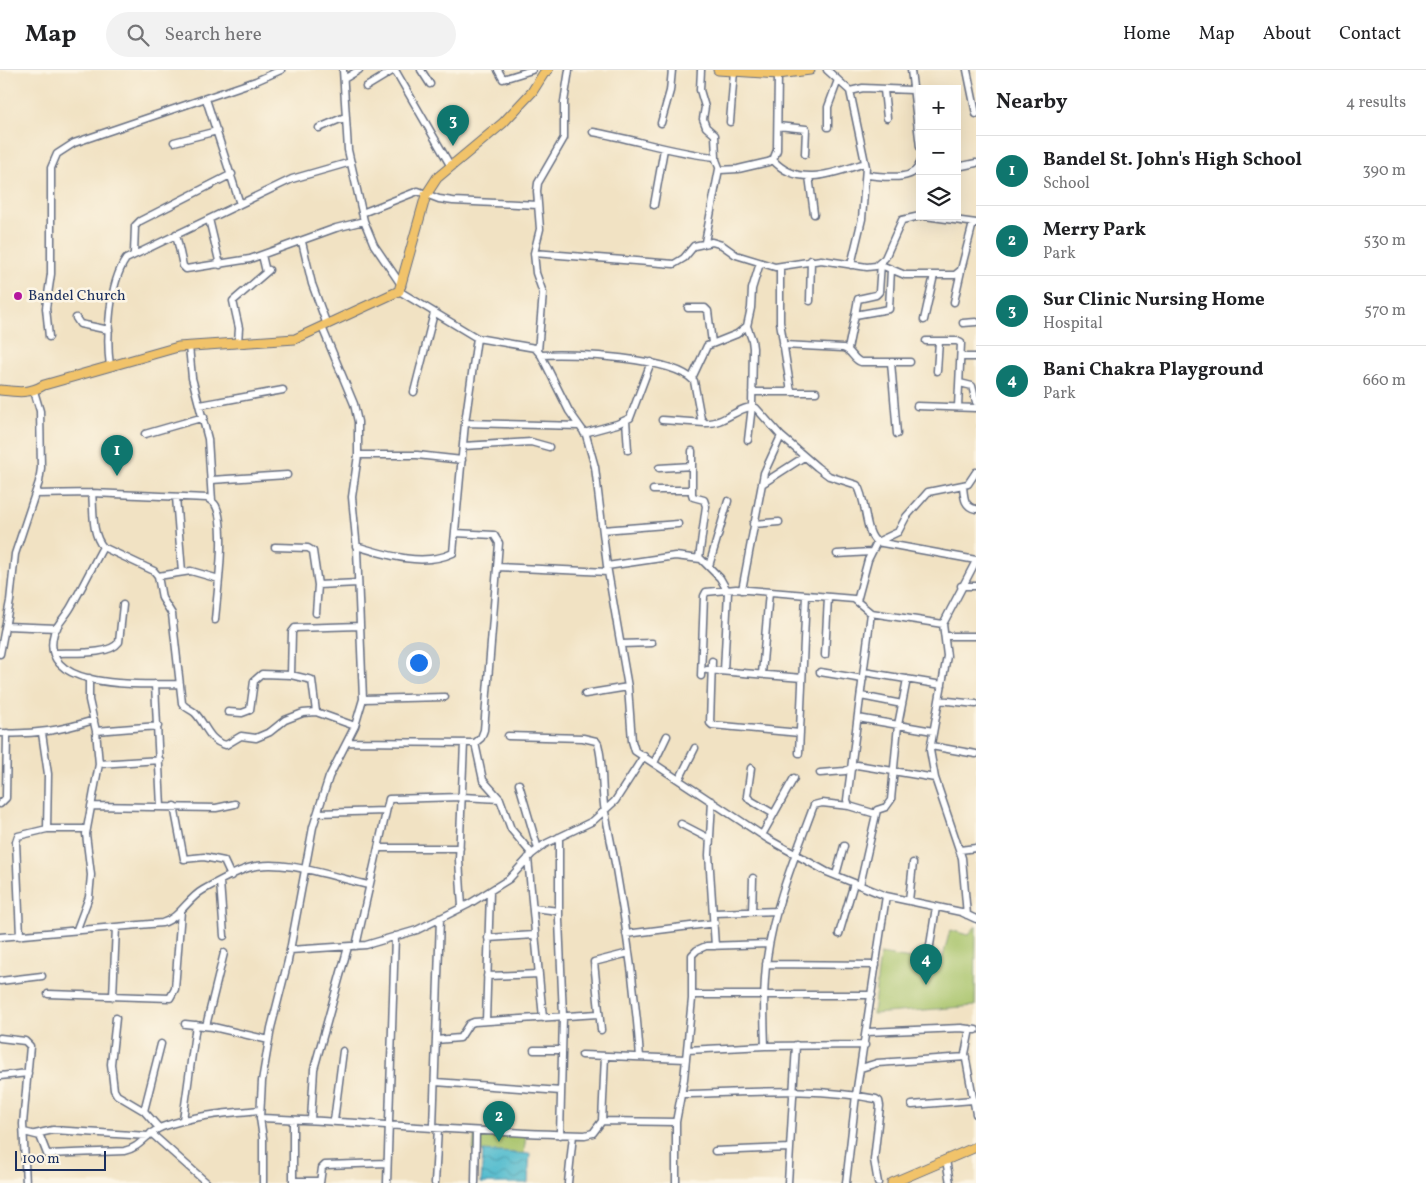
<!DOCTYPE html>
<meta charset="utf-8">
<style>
:root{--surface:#fff;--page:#f2f2f2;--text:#202124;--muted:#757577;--line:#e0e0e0;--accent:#0f766e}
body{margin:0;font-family:Vollkorn,serif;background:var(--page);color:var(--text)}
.controls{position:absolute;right:15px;top:15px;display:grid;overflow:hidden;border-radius:0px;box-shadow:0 5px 20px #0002}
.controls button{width:45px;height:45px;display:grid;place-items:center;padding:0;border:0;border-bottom:1px solid var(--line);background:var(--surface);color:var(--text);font:25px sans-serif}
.scale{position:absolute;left:15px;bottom:12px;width:91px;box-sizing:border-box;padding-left:5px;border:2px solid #1b2f5e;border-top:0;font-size:14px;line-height:18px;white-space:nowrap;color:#1b2f5e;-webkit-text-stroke:4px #fcf5e5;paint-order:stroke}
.you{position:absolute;left:418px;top:592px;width:18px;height:18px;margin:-12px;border:4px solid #fff;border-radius:50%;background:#1a73e8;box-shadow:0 0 0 8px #1a73e833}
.badge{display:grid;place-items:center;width:32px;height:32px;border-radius:50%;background:var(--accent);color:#fff;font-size:16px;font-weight:700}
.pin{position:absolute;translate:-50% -41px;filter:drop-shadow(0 1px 2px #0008)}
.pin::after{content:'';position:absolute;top:26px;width:18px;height:15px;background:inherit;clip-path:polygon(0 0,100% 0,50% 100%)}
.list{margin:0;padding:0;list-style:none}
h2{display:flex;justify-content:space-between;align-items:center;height:65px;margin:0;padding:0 20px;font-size:21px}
h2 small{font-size:16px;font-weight:400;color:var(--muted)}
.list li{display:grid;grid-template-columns:32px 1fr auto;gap:15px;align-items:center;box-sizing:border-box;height:70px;padding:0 20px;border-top:1px solid var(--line)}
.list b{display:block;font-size:19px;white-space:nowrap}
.list p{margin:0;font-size:16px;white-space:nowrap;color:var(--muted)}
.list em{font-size:16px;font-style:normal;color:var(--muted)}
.icon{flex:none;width:28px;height:28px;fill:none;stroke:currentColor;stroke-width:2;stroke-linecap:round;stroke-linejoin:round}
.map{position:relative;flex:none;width:976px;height:1113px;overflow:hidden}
header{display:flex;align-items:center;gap:30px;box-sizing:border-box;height:70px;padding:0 25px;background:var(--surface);border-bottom:1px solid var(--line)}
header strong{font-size:24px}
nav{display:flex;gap:28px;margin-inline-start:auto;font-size:18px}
.search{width:350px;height:45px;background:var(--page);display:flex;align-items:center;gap:12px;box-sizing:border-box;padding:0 18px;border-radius:28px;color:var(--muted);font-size:19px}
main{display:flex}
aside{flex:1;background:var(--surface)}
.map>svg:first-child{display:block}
</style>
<header>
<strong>Map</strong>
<div class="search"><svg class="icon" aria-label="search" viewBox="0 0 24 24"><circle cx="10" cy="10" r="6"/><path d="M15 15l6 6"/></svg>Search here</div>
<nav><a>Home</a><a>Map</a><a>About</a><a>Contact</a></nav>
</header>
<main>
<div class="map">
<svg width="976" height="1113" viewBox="0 0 976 1113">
<defs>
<pattern id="water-waves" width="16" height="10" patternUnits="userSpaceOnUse" patternTransform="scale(1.25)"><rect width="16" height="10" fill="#51bbce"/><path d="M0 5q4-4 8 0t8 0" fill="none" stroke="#4298aa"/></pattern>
</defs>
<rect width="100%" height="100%" fill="#fcf5e5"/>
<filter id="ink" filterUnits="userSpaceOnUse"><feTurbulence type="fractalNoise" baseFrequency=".02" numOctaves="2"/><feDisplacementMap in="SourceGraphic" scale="10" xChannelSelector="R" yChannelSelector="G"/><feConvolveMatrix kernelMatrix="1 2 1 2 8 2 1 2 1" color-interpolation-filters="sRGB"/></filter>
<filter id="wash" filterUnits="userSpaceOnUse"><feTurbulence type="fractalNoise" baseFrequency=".0096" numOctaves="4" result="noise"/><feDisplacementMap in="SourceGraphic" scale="20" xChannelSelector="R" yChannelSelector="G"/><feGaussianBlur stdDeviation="1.12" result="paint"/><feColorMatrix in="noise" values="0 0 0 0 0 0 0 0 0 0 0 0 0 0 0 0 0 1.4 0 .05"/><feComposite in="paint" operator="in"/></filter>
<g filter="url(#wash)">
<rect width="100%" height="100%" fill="#f1e2c3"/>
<!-- green -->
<path fill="#a6c268" stroke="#607863" d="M976 856 975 936 873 944 880 884 941 894 950 860 968 865Z
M475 1061 526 1064 524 1084 473 1081Z"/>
<!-- water -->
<path fill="url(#water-waves)" stroke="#367596" d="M483 1081 530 1084 528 1113H481Z"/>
</g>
<g filter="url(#ink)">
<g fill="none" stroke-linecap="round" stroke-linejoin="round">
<!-- minor casing -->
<g stroke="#666e81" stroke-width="9">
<path id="minor" d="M343 0 348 80 364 151 374 175 402 216
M395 0 450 95
M421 0 430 14
M498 0 503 9 532 0
M701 0 700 20 705 37 703 49 706 57 715 65 716 88
M827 0 850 21 866 97 862 149 851 195
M911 0 920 77
M967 0 976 44
M344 9 359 0
M366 17 394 0
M884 20 887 48
M850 21 863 18 912 20
M206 29 240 134
M730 52 734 1
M661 53 670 21 672 0
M778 56 806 59 805 84
M828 57V37L838 10
M319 58 345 47
M593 62C634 69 673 83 715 87L720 100 738 99 768 92 773 90 777 80 778 4
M174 72 217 61
M773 90C798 118 834 103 865 93
M957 97 976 93
M867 105C882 106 916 113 920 92
M809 106 814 144
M654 135 664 79
M362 143 418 121 439 129 453 131 538 135
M925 146 976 153
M209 149 220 195
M176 164 183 196 186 199 250 189 336 158 364 151
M302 172 312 214 327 255
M705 172 719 99
M134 183 135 156 140 151 232 104
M534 183 674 194 684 188 694 176 712 172 722 175 736 185 775 197 821 190 867 197 876 196 885 188 902 150 920 146
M262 185 266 202
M881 195 905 205H955L961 200 973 153
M780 197V252L791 322
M399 221 477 268 535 278 541 285 569 341 586 365 595 397 607 496 628 617 632 671 635 681 768 769 827 802 886 826 961 842 976 849
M810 231 811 190
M954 232 961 201
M688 238H705L708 241 712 273
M855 245 858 229 876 225 879 222 881 193
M76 248 80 254 109 260
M924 250 934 205
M963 253 976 252
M747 256 752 270 753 278 752 336 748 370
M49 267 46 238 51 204V98L57 84 74 73 256 11 281 0
M926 271H957L961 273 958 337
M238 273 239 258 233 231 269 200
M783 275 843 278C852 280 853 290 861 292H910
M189 276 192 308 208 369 212 431
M848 279 855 245 889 239 891 199
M538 281 543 223 536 203 534 183 540 159 537 121 538 113 564 68V32L569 0
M541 285C573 283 673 287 694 311L701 349 705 353C724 355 742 333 756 338L781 366 817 397 829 406 857 415C867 430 864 463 877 472L976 490
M961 287H976
M891 292 897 364
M110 296C106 268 109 213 126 189L292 109 351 92
M937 301 939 271
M692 308 707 276 737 264 747 256 751 238 752 219 760 193
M960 313 972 316 976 332
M414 322 434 243
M752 322H816
M200 335 283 320
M917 336 976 338
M626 350 628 380
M662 350 705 353
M465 353 579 356
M584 363 617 354 630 348 651 292
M145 364 204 347
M463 376 531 372 549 377
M692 381V424L693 427 704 430 706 436 699 488
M358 385H417L462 390
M659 398 692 396
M211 410 287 405
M762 414 804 387
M963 416C964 427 964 437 976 439
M653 420H692
M92 423C94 440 91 463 103 477L154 501 158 506 162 528 172 544 182 633C185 638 190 639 195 643 206 654 208 671 226 675L241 666 256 668 270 662 285 650 303 643 316 642 355 656
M35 424 92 423 207 428C210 430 214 432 216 436 227 458 217 524 215 550
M176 427 182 502
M753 454 779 452
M603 460 678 454
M356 476C386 485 423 497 453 483L465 353 477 268
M103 477C92 497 82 518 71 537 66 546 57 554 54 563 37 622 147 614 180 614
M275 477 308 478 313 481 318 515 316 543
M837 484 871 482
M607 496 675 486 701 489 720 508 728 522 724 601
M709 496 728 431
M497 497 608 502
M158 506 191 501 219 509
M318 515 358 513
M961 516H976
M742 520 764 403 781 366
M857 531 868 490 877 472 898 462 906 447 928 422 968 414 976 402
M871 543 847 730 849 736 876 744
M6 556 57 558
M945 566H976
M621 574 652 573
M55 583C72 582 109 586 119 572L123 535
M0 584 10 531 15 484 39 412 41 398 40 341 34 321
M825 585 828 527
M712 591 710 653 712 655 800 663
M707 600 802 608
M820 602 863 609
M864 602 942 615
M762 604 769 522
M291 605 292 562 295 558 360 556
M701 606 704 526 706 522 736 519 854 529 871 543 943 554
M155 614 161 737
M585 624 628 617
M861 626 902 634
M363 629 445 627
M939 630 976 634
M228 642 242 643 250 640 254 611 262 604 291 605 312 610 316 642
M858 648 933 661
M96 661 158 656
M0 663C34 665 62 660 94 650
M42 663 48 704 47 759
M508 666 583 668 596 671 598 674C604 696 601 720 605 742 622 823 634 905 640 987
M347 672 475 673 481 668 484 660 499 473 494 465 455 463
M475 673 483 710 500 729 511 759 532 784
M931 676 976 684
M799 683 806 525
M654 693 667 666
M99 694 160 690
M751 698 747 726 750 730 774 744
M820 703 845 701 857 695 935 708
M679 710 695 678
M519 714 538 779
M712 731 709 785 715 876
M0 734 6 728 7 663
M91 736 216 738 235 734
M174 736 184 789 204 787 224 791 231 806
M318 743 385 741
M681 754 710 769
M762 765 794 708
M559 767V850L563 946 560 1065
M378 778H460
M960 780 976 778
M528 788 543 948
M836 805 844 776
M220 812 224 866
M860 815 877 740 886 737 891 730 898 655 907 609
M909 831 913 793
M462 837 459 790 464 673
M533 838 559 841
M752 842 753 808
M714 843 778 841
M967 845 962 788 935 708 930 680 947 586 943 554 976 491
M77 859 89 827 91 805 86 764 99 694 96 661 89 630V608
M626 864 715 853
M839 864 854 813
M20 866 16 772 18 766 47 759H87
M0 867 162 853C180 848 187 829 203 820 217 812 233 803 248 798 281 787 336 808 369 815
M488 868 535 865
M356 876 389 729 462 727 500 729
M290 880 366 875 417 860 469 834 509 809 532 784 545 774 593 751 615 731 644 686
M928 888 936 837
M766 894 876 895
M487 906 539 904
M0 911 42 906
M48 924 170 928 175 919 181 841
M692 925H872
M113 927 116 857
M116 948 111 994 114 1020 117 1025 144 1041 159 1058
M486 951 490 821
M185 954 213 957 269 970
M206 956 224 883
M970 959 965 984 976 1044
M601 960 594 892 629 883
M867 962 961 958 976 960
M0 968 25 971 30 976 23 1054 26 1113
M436 970 460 968 469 954 474 952 598 944
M765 976C764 947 763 917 767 888 774 836 796 784 814 735L822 733 849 736
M534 980H562
M687 980 765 976 865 975
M582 985 686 989
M861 998 877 993 966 987
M0 1006 28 1003
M435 1012 561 1021
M681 1024C746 1023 812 1016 876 1029L879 1031 880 1036 874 1090 878 1113
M912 1035 973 1030
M144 1041 161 974
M260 1048C368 1052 476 1063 585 1065L593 1063 602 1051 605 986
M183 1050 196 955
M311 1050 314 999 348 877
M334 1051 343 981
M602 1051 676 1052
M433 1058 440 848
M24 1062 40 1066 47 1084 124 1081C141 1078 146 1063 162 1057 194 1045 226 1043 260 1040
M151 1063 207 1113
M35 1064 53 1060 148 1066
M715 1081 790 1078
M946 1090 950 1113
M293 1111H320
M263 1113V1068L260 1048 262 1011 271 958 288 891 313 757 329 707 355 656 363 629 357 480 352 427 358 385V352L354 334 322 257
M293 1113V1050
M320 1113 322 1098 325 1095 387 1093
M387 1113 395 866
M435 1113 438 1058
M475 1113 476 1061
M568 1113 573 1065
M676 1113V1052L684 1009 692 929V885L697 880 706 876 769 874
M788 1113 796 975
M846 1113 856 1025 886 826"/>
</g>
<!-- major casing -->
<g stroke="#666e81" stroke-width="11">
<path id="major" d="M718 0 778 4 810 0
M0 320C17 322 29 324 44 315L178 277 295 269 399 221 426 125 437 108 503 53 532 22 544 3 548 0
M892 1113 976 1077"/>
</g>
<!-- minor -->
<use href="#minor" stroke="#fff" stroke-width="6"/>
<!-- major -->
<use href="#major" stroke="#f1c36a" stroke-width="9"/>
</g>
</g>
<!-- markers -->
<circle fill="#b5179e" stroke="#fcf5e5" stroke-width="2" cx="18" cy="226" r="5"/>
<g text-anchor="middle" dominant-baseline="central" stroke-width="5" stroke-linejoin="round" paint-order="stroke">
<!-- poi labels -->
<g font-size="15" fill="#1b2f5e" stroke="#fcf5e5" text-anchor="start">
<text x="28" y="226">Bandel Church</text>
</g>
</g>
</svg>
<div class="controls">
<button>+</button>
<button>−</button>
<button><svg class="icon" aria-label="layers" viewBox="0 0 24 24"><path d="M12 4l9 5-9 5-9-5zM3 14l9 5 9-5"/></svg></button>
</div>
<div class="scale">100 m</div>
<div class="you"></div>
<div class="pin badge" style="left:117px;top:406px">1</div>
<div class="pin badge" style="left:499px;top:1072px">2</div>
<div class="pin badge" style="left:453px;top:76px">3</div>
<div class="pin badge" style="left:926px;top:915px">4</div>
</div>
<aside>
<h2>Nearby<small>4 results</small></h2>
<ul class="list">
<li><span class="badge">1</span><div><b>Bandel St. John's High School</b><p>School</p></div><em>390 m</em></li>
<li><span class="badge">2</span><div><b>Merry Park</b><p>Park</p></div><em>530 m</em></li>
<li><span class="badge">3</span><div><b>Sur Clinic Nursing Home</b><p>Hospital</p></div><em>570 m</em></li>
<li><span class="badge">4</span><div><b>Bani Chakra Playground</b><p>Park</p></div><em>660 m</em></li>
</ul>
</aside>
</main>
